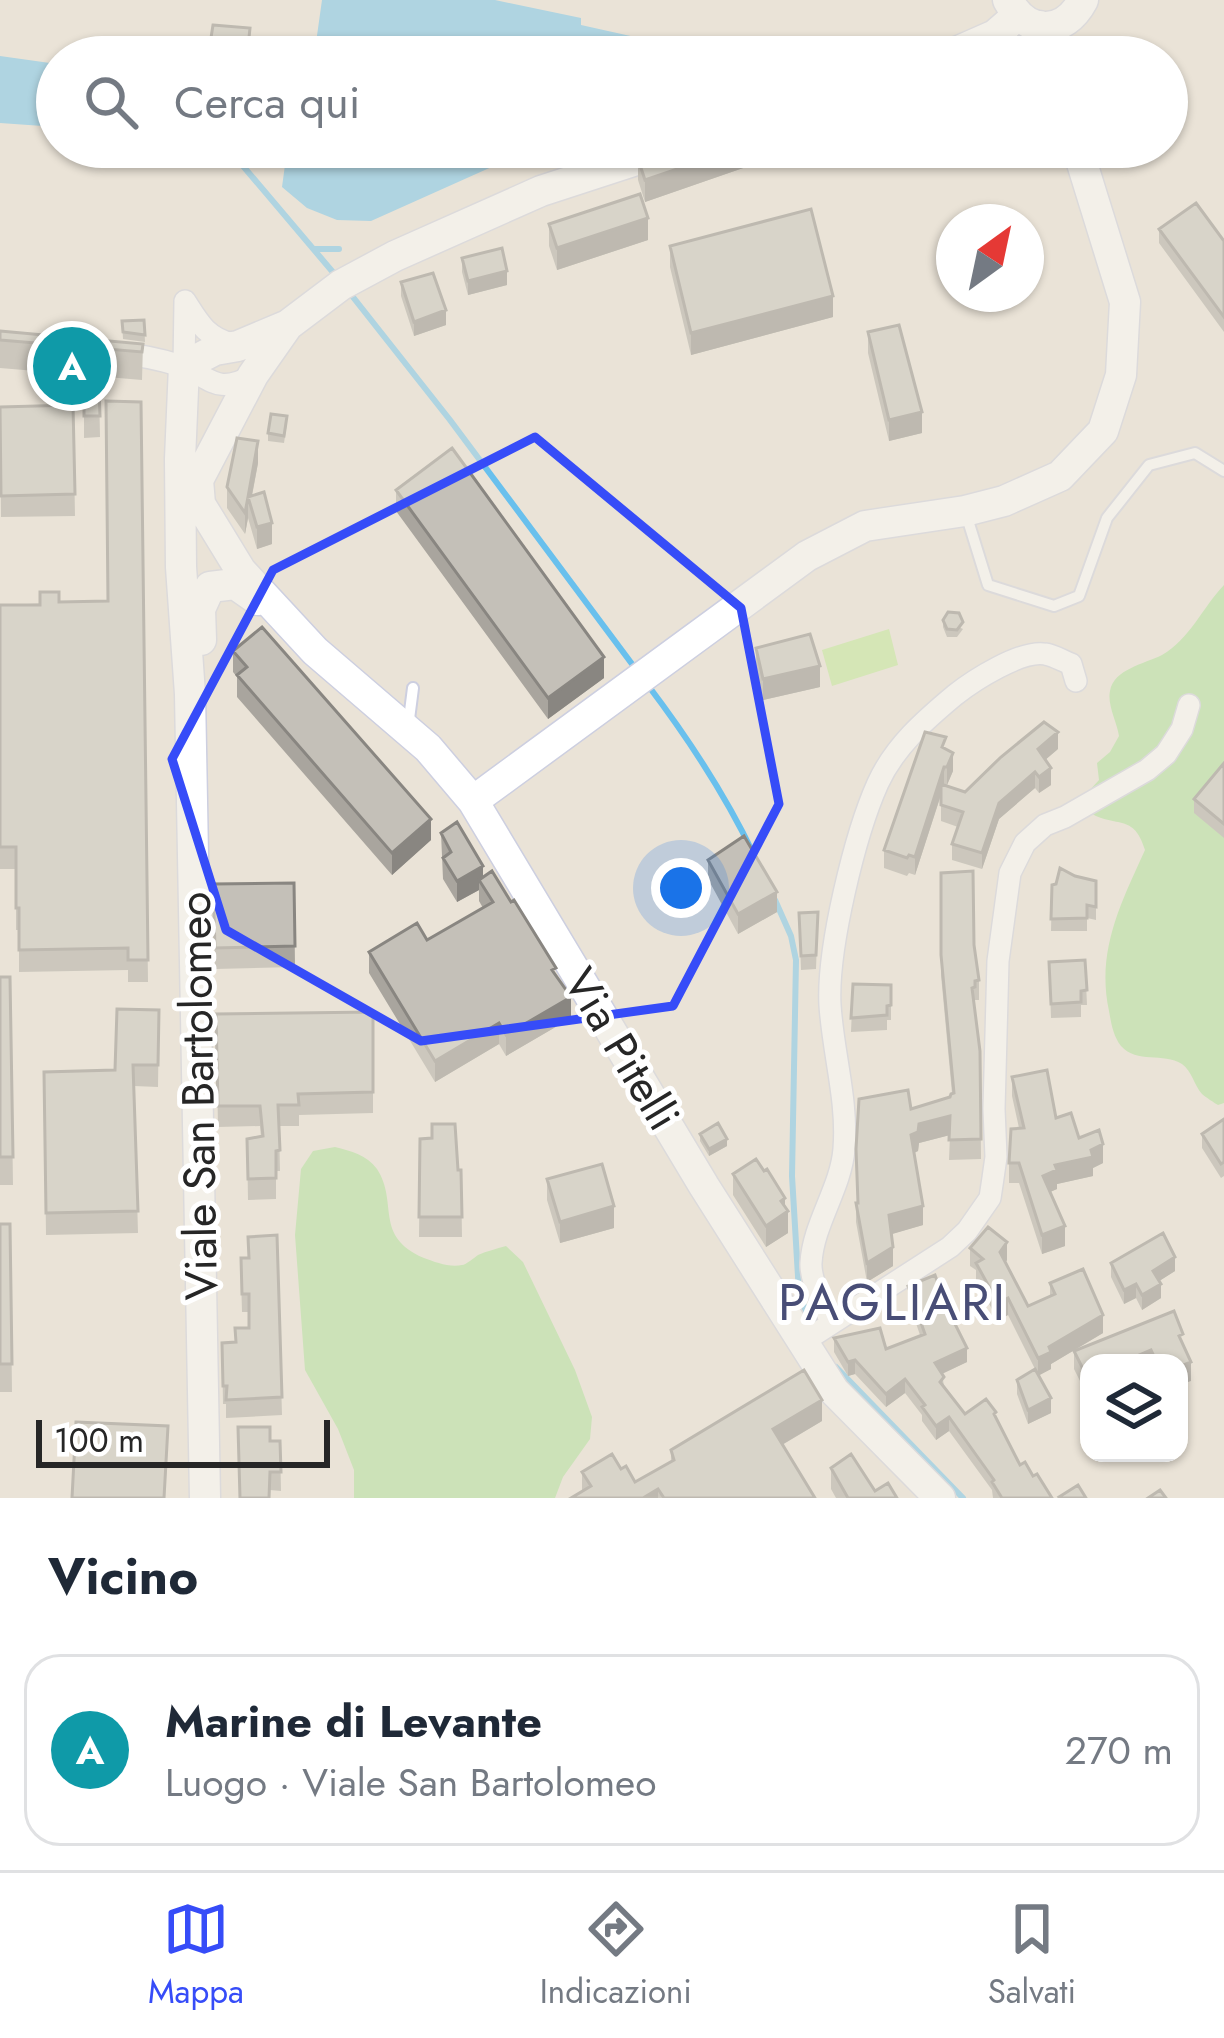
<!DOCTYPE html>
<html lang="it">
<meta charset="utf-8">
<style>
:root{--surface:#fff;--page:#f6f6f7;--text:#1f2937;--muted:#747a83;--line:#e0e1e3;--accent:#364cf8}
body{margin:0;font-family:Jost,sans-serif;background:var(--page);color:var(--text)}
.controls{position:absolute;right:36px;bottom:36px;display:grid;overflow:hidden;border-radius:24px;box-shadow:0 3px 9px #0004}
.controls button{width:108px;height:108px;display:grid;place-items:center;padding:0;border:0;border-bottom:3px solid var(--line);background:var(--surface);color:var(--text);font:60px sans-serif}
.compass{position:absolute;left:936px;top:204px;width:108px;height:108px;border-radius:50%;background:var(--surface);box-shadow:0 3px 9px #0004;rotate:33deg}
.scale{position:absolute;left:36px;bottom:30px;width:294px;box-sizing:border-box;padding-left:12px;border:6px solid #262626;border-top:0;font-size:33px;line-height:42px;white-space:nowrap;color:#262626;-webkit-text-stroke:9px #fff;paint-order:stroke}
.you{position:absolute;left:681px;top:888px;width:42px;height:42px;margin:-30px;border:9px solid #fff;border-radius:50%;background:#1a73e8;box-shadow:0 0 0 18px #1a73e833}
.badge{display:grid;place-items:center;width:78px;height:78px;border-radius:50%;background:var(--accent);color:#fff;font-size:39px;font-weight:700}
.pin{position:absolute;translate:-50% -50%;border:6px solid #fff;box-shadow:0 3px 12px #0006}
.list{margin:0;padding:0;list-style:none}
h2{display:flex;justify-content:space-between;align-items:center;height:156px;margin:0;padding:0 48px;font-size:51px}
h2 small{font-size:39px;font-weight:400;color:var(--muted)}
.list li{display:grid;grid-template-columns:78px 1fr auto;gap:36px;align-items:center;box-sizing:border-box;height:192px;margin:0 24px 24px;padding:0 24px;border:3px solid var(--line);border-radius:36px}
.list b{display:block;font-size:45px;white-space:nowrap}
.list p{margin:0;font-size:39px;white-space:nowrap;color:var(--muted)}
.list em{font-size:39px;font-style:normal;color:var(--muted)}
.icon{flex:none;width:66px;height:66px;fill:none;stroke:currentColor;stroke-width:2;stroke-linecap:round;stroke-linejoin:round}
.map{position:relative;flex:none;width:1224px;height:1498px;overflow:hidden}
.search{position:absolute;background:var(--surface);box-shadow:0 3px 9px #0004;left:36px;right:36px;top:36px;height:132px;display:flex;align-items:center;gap:30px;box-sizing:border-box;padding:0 42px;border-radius:66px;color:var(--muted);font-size:45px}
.sheet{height:372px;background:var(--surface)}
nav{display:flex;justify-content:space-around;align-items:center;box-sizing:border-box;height:168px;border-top:3px solid var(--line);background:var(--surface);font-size:33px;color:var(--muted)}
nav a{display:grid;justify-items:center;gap:6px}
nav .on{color:var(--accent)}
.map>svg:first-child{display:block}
</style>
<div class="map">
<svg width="1224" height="1498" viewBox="0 0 1224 1498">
<rect width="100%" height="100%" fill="#eae3d7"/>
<!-- green -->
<path fill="#a8e193" d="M1224 585V1103L1218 1105C1216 1104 1204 1096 1202 1094 1194 1085 1192 1071 1182 1064 1163 1052 1137 1064 1121 1046 1113 1036 1111 1022 1109 1011 1096 951 1121 903 1145 850 1133 809 1112 832 1082 807L1088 792 1099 780 1097 763 1110 752 1119 736C1117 722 1107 705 1110 691 1114 669 1144 664 1162 655 1189 640 1203 607 1224 585Z
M335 1147C351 1151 367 1155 377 1169 399 1203 373 1236 424 1258 435 1262 450 1268 462 1265 466 1265 475 1257 478 1255 487 1251 496 1249 506 1246L523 1262 575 1370 592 1417 590 1439 563 1477 555 1498H354V1470L338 1429 305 1370 295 1235 301 1169 313 1151Z"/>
<!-- pitch -->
<path fill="#bce88e" d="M889 629 898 665 832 686 822 650Z"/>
<!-- water -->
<path fill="#69c0ed" d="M322 0H495L581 18V25L644 39 639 56 577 41 573 55 577 57H314Z
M0 56 57 64V127L0 123Z
M264 147H536L371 221 337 220 307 208 282 187 285 165 263 159Z"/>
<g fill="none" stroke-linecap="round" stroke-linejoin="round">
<!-- stream -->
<path stroke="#69c0ed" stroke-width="6" d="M227 147 337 277
M315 249H339
M349 292 450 420 635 668
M647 684C688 738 725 794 754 855
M775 900 791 936 796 960 792 1176 799 1293 813 1330
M836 1367 963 1498"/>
<!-- lane casing -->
<g stroke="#cdcfe0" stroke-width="14">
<path id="lane" d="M966 514 988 585 1054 606 1079 596 1107 518 1149 465 1195 453 1224 471
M408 727 413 688"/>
</g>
<!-- street casing -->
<g stroke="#cdcfe0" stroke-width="24">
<path id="street" d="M185 301C199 323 206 337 232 344
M118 353C138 355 159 359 178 365 211 376 214 396 252 376
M184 366 185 302
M831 1323C825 1305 810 1282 811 1263 813 1224 841 1188 844 1149 848 1101 833 1053 830 1005 827 949 855 834 878 783 895 746 925 720 955 695 974 680 1021 650 1045 654 1053 655 1063 661 1071 664L1076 681
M803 1342 950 1247 967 1231 990 1198 993 1178 996 1157 994 1109 998 961 1010 873 1025 843 1045 825 1065 817 1147 770 1166 754 1182 729 1189 705"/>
</g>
<!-- secondary casing -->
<g stroke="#cdcfe0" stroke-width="33">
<path id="secondary" d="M1008 0C1027 36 1064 36 1083 0
M1040 26 1048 57
M945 57 995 35 1018 15
M288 325 253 375 198 480 200 504 241 571 315 651 428 748 473 801 704 1186 834 1391 940 1498
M201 640 200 609 210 587 235 584 258 600
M473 801 807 556 865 526 965 511 1004 501 1060 476 1103 431 1121 375 1125 302 1077 147
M205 1498 190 694 181 567 180 459 184 366 215 350 238 346 288 325 341 285 395 256 541 191 676 147"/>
</g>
<!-- lane -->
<use href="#lane" stroke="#fff" stroke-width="10"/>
<!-- street -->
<use href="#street" stroke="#fff" stroke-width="21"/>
<!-- secondary -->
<use href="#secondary" stroke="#fff" stroke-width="30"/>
</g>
<!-- wall -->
<path fill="#a9a59e" d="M672 147H804L645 202 638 180V159Z
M549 224 648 240 557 270 549 246Z
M1159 229 1224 241V332L1159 243Z
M670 246 833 317 691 355 670 267Z
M462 258 507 285 468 295 462 272Z
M401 282 446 325 414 336 401 296Z
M144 320 145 342 123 339 122 321Z
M0 331 143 344 142 380 0 368Z
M868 332 922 433 889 441 868 353Z
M84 387H99L100 437 84 438Z
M141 402 148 982H128V970L19 972V930H16V869H0V605L108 601Z
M73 405 75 516 1 517 0 407Z
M287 423 284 443 268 441V433Z
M258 463 252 496 272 544 257 549 248 518 245 534 227 508V487Z
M396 490 604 678 548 719 396 511Z
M943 620 963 629 957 637H947L943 627Z
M756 648 820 687 763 700 756 669Z
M233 651 431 840 392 875 237 697V677L233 672Z
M946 749 953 771 947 785 965 792 1058 749 1045 760 1051 785 1039 793 1035 788 999 819 982 869 952 860V844L958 827 941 821V795L915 875 909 873 907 876 884 868V850Z
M1224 763V838L1194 813V799Z
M441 833 483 877 556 975 571 1018 506 1056 499 1044 435 1082 369 973V952L427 940 483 908 479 901V890L457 902 443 879Z
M708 860 777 912 738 934 708 879Z
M941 873 974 945 979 980V1000H975V1007L980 1051 981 1159 949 1160 950 1135 919 1143 918 1151 914 1153 923 1225 891 1234 893 1266 867 1282 856 1222V1203L911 1109 950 1097 952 1093 941 975Z
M1075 876 1096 881V920L1087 918V931H1051L1052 885Z
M294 883 295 967 215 969 213 884Z
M818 912 816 969 801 970 799 913Z
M1085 960 1087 1005H1081V1017L1051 1018 1049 962Z
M0 977H10L13 1185H0Z
M853 984 891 985V1020H887V1030L851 1032Z
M159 1010 158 1087 134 1086 138 1233 46 1235 44 1072 115 1070Z
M373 1012V1113L299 1115V1126H279L280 1171H276V1199L248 1200 247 1139 261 1137 260 1126 218 1127 216 1014Z
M1012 1077 1079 1138 1103 1163 1093 1168V1176L1057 1184V1189L1050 1192 1065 1246 1042 1254 1019 1183H1009V1163L1019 1128 1012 1096Z
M1224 1119V1176L1221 1178 1202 1148V1134Z
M700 1134 727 1146 709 1156 700 1141Z
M420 1139 458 1170H461L462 1237H419Z
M733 1174 785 1207 788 1233 766 1247 733 1195Z
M547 1179 614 1228 560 1243 547 1200Z
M0 1224H10L12 1392H0Z
M277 1235 282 1415 226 1418V1404H223L222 1343 236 1342 249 1328V1312H242L241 1276 248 1258Z
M970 1248 1007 1260 1005 1263 1028 1306 1050 1296V1283L1103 1333 1051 1364V1369L1038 1375 1051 1413 1028 1424 1017 1394V1380L1035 1369 1008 1315 998 1320 976 1280V1270L970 1266Z
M1111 1263 1175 1271 1159 1281 1161 1298 1142 1310 1136 1298 1124 1304 1111 1277Z
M908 1286 967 1362 942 1374 944 1386 965 1414 996 1418 1020 1465 1033 1476 1052 1498H993L992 1490 949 1431 936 1440 922 1421V1415L905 1393 886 1407 855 1374 848 1376 834 1352V1338L886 1349 920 1335 908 1300Z
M1183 1345 1191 1381 1179 1363H1089V1394L1087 1395 1074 1369V1351Z
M822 1421 782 1445 815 1498H571L582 1491V1472L621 1469 635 1482 671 1462V1450Z
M270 1441H280L281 1491 270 1490Z
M831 1468 875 1491 897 1498H836L831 1489Z"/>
<!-- shaded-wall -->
<path fill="#898681" d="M742 147H804L645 202V180Z
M648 218V240L557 270V248Z
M507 271V285L468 295V281Z
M833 296V317L691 355V333Z
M446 310V325L414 336V322Z
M922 412V433L889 441V420Z
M258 441V463L250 505 248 497Z
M248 497V518L245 534V513Z
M272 523V544L257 549V527Z
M604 657V678L548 719V698Z
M820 666V687L763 700V679Z
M1058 732V749L1038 766V749Z
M953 753V771L947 785V767Z
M944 767V785L915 875V857Z
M1051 768V785L1039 793V777Z
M1035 772V788L999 819 982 869V853L999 803Z
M431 819V840L392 875V853Z
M483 866V886L479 880V890L457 902V881Z
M777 892V912L738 934V914Z
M571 997V1018L506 1056V1035Z
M499 1023V1044L435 1082V1061Z
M950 1116V1135L919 1143 918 1151 911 1154V1135L919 1124Z
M727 1139V1146L709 1156V1149Z
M1103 1144V1163L1093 1168V1176L1057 1184V1189L1043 1195V1176L1055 1165Z
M785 1198V1213L788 1211V1233L766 1247V1226L781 1201Z
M614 1206V1228L560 1243V1222Z
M923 1206V1225L889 1235V1215Z
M1065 1226V1246L1042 1254V1235Z
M1007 1242V1260L1000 1270V1252Z
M893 1247V1266L867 1282V1263Z
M1175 1257V1271L1153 1285V1271Z
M1136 1284V1298L1124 1304V1290Z
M1161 1284V1298L1142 1310V1295Z
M1008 1298V1315L998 1320V1303Z
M1103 1315V1333L1051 1364V1369L1038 1376V1358L1049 1347Z
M967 1348V1362L935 1377V1363Z
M1151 1350V1363H1121Z
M855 1360V1374L848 1376V1362Z
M1191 1362V1381L1179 1385V1367Z
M905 1379V1393L886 1407V1394Z
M1051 1398V1413L1028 1424V1410Z
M822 1400V1421L773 1450V1429Z
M949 1417V1431L936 1440V1426Z
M658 1489V1498H643Z"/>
<!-- building -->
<path fill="#c4c0b8" stroke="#898681" stroke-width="3" d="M213 25 250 28 247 57H208Z
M672 147H742L645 180 638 159Z
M640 194 648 218 557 248 549 224Z
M1196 203 1224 241V317L1159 229Z
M811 209 833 296 691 333 670 246Z
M502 248 507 271 468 281 462 258Z
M433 273 446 310 414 322 401 282Z
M144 320 145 335 123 332 122 321Z
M899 325 922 412 889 420 868 332Z
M0 331 143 344 142 352 0 340Z
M84 387H99L100 416H84Z
M106 401 141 402 148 960H128V948L19 950V908H16V847H0V605H40V592H59V602L108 601Z
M73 405 75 494 1 496 0 407Z
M271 414 287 416 284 436 268 433Z
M237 438 258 441 248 497 264 492 272 523 257 527 248 497 245 513 227 487Z
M452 448 604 657 548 698 396 490Z
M948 612 959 613 963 622 957 630 947 629 943 620Z
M262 627 431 819 392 853 237 675 247 667 233 651Z
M810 634 820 666 763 679 756 648Z
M1044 722 1058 732 1038 749 1051 768 1039 777 1035 772 999 803 982 853 952 844 963 812 941 805V784L965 792 1001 757Z
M925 732 946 737 942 747 953 753 947 767H944L915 857 909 855 907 858 884 850Z
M1224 763V824L1194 799Z
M457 822 483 866 457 881 443 858 451 852 441 833Z
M744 836 777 892 738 914 708 860Z
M1060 868 1075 876 1096 881V907L1087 905V918L1051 919 1052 885 1056 884Z
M492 871 511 902 514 900 556 968 552 970 571 997 506 1035 499 1023 435 1061 369 952 417 923 427 940 493 902 479 880Z
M973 871 974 945 979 980 975 981V987L972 988 980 1051 981 1139 949 1140 950 1116 919 1124 918 1132 911 1135 923 1206 889 1215 893 1247 867 1263 856 1203H858L856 1149 859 1099 908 1090 911 1109 950 1097 951 1094 954 1093 941 955V873Z
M294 883 295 946 215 948 213 884Z
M818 912 816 955 801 956 799 913Z
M1085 960 1087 990 1081 991V1002L1051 1004 1049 962Z
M0 977H10L13 1157H0Z
M853 984 891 985V1005L887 1006V1015L851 1018Z
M117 1009 159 1010 158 1065H133L138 1211 46 1213 44 1072 115 1070Z
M373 1012V1092L298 1094 299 1105H278L280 1150 276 1151V1178L248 1179 247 1139 263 1136 260 1106H218L216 1014Z
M1047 1070 1056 1118 1071 1113 1079 1138 1099 1130 1103 1144 1091 1150 1093 1157 1055 1165 1057 1170 1043 1176 1065 1226 1042 1235 1019 1163H1009L1011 1129 1024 1128 1012 1077Z
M1224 1119V1162L1221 1164 1202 1134Z
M718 1123 727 1139 709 1149 700 1134Z
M432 1124H455L458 1170H461L462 1217H419L420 1139 432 1138Z
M756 1159 764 1171 767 1169 785 1198 781 1201 788 1211 766 1226 733 1174Z
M602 1164 614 1206 560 1222 547 1179Z
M0 1224H10L12 1364H0Z
M988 1227 1007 1242 1000 1252 1028 1306 1055 1294 1050 1283 1083 1269 1103 1315 1049 1347 1051 1352 1038 1358 1008 1298 998 1303 976 1263 983 1259 970 1248Z
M1163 1233 1175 1257 1153 1271 1161 1284 1142 1295 1136 1284 1124 1290 1111 1263Z
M277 1235 282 1397 226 1400 227 1386H223L222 1343 236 1342 235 1328H249V1294H242L241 1258H249L248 1237Z
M935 1275 948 1310 967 1348 935 1363 944 1377 940 1382 965 1414 986 1399 996 1412 994 1414 1020 1465 1025 1462 1033 1476 1037 1474 1052 1498H1002L992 1482 994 1480 949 1417 936 1426 922 1407 925 1405 905 1379 886 1394 855 1360 848 1362 834 1338 880 1328 886 1349 925 1334 908 1286Z
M1174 1311 1183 1334 1179 1336 1191 1362 1179 1367V1363H1157L1151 1350 1121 1363H1089V1376L1087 1377 1074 1351Z
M1035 1369 1051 1398 1028 1410 1017 1380Z
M804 1370 822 1400 773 1429 815 1498H664L658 1489 643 1498H571L591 1486 582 1472 612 1454 621 1469 626 1466 635 1482 674 1460 671 1450Z
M76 1422 168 1426 164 1498H72Z
M238 1427H270V1441H280L281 1472H270L269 1498H240Z
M851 1454 875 1491 888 1483 897 1498H848L831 1468Z
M1078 1485 1086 1498H1060L1059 1497Z
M1160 1490 1166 1498H1148Z"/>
<!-- marked area -->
<path d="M0 0H1224V1498H0ZM535 437 741 608 779 804 673 1006 421 1041 226 930 172 759 273 570Z" fill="#eae3d7" fill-opacity=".55" fill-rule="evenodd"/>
<path fill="none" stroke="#364cf8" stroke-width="9" stroke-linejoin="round" d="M535 437 741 608 779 804 673 1006 421 1041 226 930 172 759 273 570Z"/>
<g text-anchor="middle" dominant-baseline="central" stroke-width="10" stroke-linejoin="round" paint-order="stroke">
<!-- street labels -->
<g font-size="45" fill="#262626" stroke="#fff">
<text transform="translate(622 1049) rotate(59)">Via Pitelli</text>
<text transform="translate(198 1096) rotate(-91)">Viale San Bartolomeo</text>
</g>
<!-- quarter labels -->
<g font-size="51" letter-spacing="3" fill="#484d76" stroke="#fff">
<text x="893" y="1302">PAGLIARI</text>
</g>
</g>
</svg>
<div class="controls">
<button><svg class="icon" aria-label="layers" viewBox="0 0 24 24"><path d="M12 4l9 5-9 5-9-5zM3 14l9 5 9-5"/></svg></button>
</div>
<svg class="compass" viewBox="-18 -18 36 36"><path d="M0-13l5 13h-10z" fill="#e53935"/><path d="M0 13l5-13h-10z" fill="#747a83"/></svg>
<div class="scale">100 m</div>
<div class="you"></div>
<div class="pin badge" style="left:72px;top:366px;background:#0f9aa8">A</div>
<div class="search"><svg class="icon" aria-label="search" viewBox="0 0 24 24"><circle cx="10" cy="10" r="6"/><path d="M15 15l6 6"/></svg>Cerca qui</div>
</div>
<section class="sheet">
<h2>Vicino<small></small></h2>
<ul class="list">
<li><span class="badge" style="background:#0f9aa8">A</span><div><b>Marine di Levante</b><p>Luogo · Viale San Bartolomeo</p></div><em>270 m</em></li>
</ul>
</section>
<nav>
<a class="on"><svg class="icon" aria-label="map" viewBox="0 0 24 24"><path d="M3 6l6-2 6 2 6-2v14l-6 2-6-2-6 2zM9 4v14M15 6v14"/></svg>Mappa</a>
<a><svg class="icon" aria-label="directions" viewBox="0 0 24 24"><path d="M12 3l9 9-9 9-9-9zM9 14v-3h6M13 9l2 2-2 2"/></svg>Indicazioni</a>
<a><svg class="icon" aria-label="saved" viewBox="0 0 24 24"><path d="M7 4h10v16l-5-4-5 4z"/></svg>Salvati</a>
</nav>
